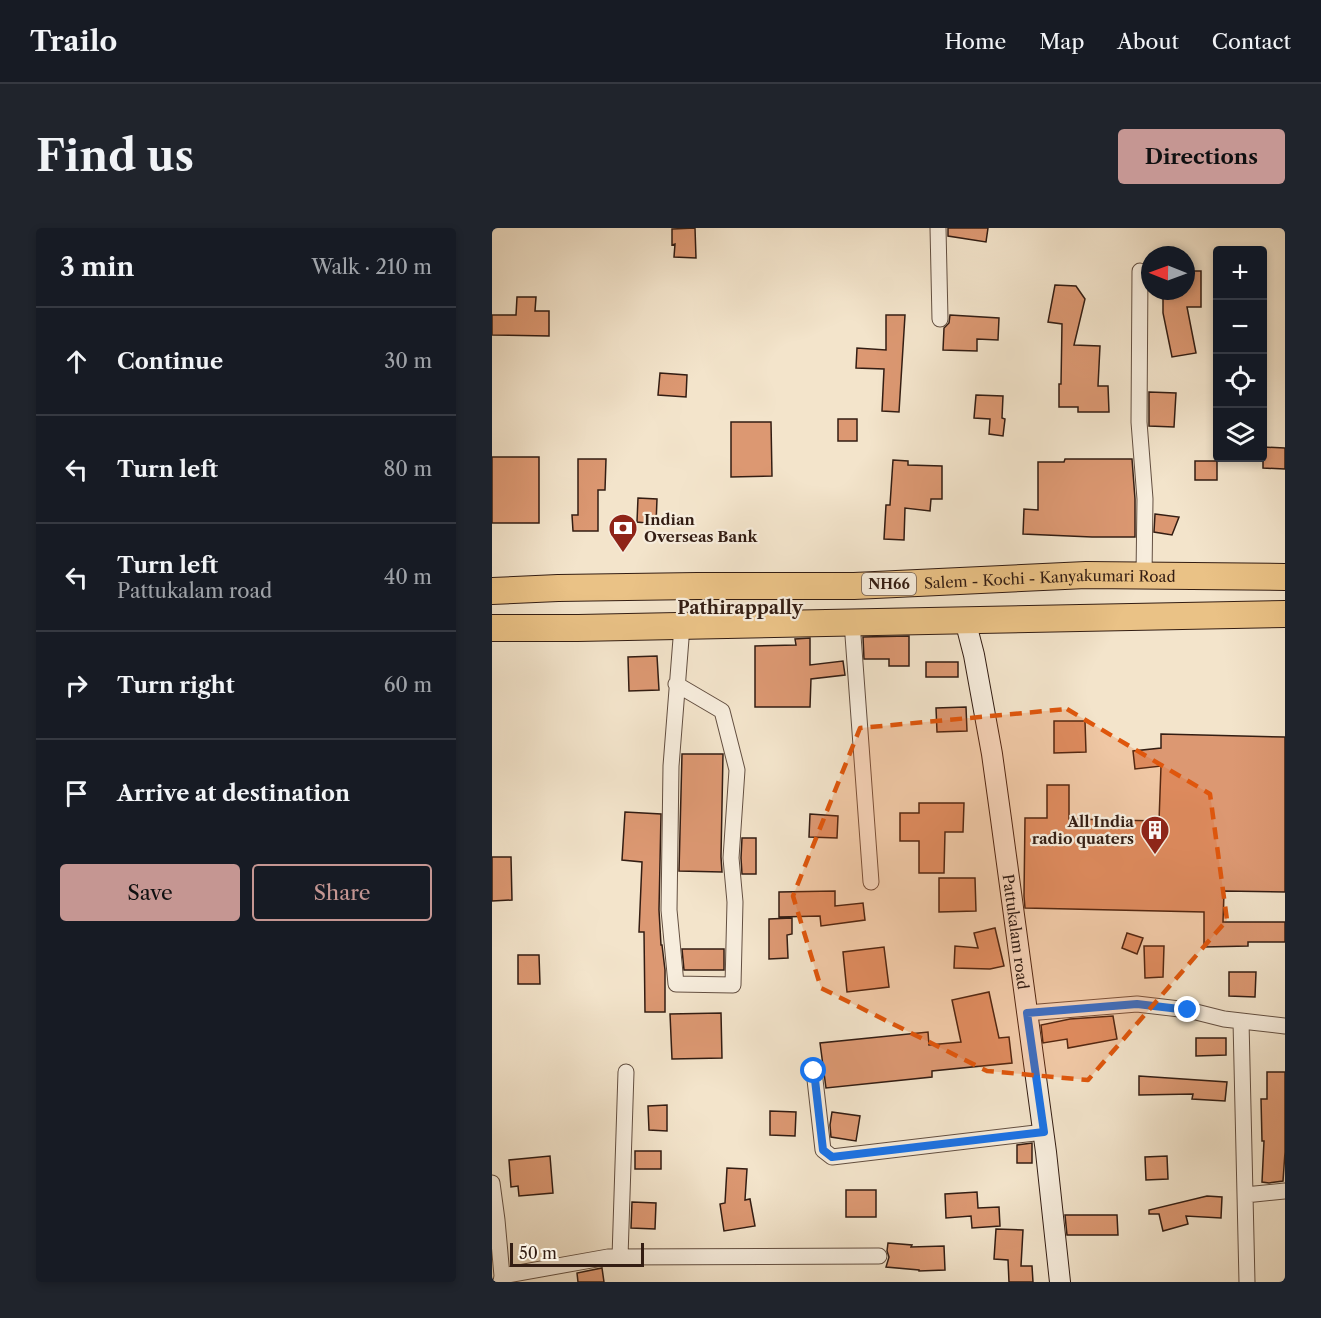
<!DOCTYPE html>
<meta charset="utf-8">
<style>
:root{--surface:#171b24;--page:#20242c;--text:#f1f3f6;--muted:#9ea1a6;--line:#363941;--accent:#c59692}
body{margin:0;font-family:"Libre Caslon Text",serif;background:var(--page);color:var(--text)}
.controls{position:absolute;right:18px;top:18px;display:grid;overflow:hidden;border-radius:6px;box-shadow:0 3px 9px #0003}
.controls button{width:54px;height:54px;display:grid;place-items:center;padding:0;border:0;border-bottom:2px solid var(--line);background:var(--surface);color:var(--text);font:30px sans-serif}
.compass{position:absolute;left:649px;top:18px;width:54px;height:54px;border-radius:50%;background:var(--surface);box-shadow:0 3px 9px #0003;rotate:271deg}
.scale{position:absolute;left:18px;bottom:15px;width:134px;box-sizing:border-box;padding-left:6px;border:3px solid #331d13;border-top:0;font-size:16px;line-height:21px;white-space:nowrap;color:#331d13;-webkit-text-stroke:4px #f7eddd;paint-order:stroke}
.stop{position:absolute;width:18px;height:18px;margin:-14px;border:4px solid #1a73e8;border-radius:50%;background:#fff}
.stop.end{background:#1a73e8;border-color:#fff;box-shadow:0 2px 6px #0008}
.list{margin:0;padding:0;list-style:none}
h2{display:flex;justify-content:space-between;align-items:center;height:78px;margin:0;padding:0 24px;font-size:26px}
h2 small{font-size:20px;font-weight:400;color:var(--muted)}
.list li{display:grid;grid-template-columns:39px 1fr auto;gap:18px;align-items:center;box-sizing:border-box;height:108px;padding:0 24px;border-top:2px solid var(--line)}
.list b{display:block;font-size:22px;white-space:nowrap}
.list p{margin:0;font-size:20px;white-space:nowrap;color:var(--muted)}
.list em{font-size:20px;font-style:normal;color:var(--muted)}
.actions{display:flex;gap:12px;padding:18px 24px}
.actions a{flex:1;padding:14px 0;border:2px solid var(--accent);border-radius:6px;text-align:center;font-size:21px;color:var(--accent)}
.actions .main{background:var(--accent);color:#111}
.icon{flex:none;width:33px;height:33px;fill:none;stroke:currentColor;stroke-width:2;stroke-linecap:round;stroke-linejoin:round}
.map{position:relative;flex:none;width:793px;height:1054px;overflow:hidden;border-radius:6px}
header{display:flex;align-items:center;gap:36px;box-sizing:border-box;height:84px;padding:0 30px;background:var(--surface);border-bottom:2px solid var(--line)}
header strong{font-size:28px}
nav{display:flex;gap:33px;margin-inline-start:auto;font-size:21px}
.intro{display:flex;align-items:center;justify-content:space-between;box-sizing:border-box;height:144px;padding:0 36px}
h1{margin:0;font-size:42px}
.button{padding:15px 27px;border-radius:6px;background:var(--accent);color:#111;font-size:21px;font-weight:700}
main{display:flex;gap:36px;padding:0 36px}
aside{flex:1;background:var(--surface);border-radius:6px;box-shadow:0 3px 9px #0003}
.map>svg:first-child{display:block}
</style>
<header>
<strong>Trailo</strong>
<nav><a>Home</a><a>Map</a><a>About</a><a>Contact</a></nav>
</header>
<div class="intro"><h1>Find us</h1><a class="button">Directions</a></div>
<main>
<aside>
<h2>3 min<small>Walk · 210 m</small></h2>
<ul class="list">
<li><svg class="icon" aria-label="ahead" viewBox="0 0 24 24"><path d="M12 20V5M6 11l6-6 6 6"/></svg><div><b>Continue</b></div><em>30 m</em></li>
<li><svg class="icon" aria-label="left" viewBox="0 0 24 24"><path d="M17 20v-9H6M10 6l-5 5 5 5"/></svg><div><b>Turn left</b></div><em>80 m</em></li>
<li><svg class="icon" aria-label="left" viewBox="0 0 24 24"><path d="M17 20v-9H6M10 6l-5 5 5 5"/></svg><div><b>Turn left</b><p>Pattukalam road</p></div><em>40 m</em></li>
<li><svg class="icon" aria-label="right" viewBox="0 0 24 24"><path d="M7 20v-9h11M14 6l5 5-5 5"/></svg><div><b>Turn right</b></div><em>60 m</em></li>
<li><svg class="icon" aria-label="arrive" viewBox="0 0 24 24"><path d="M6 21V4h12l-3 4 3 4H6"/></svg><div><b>Arrive at destination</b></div></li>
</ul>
<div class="actions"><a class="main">Save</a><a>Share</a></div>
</aside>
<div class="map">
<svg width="793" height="1054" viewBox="0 0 793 1054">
<rect width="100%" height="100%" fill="#f3e4cb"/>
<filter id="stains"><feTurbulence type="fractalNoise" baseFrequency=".00333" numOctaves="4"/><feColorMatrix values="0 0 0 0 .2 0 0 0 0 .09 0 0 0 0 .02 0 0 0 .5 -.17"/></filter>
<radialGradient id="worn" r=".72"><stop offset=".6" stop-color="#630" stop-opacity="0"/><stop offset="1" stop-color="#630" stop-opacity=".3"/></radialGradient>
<!-- building -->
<path fill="#dc9872" stroke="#331d13" stroke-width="1.5" d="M203 0 204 30 182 29 183 16 180 17V1Z
M456 0H496L494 14 456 8Z
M694 43H709V79H695L704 125 680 129 671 85V63H694Z
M563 57 584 58 593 71 582 117 608 118 606 158H616L617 184H586V179H567V156H569L570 96 556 94Z
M25 69H44L43 83H57V108L0 107V87H24Z
M394 87H413L407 184 390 183 392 141 364 140 365 120 394 122Z
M458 87 507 90 506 112 485 111V123L451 122 452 100 457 95Z
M168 145 195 147 194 169 166 167Z
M657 164 684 165 682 199 657 198Z
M484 167 511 168 510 190 513 191 511 208 497 206 498 191 482 190Z
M346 191H365V213H346Z
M239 194H279L280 248 239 249Z
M771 219 793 220V241L771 240Z
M0 229H47V295H0Z
M86 231H114L113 262H106V303H81L80 287H86Z
M573 231H640L643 271V309H600L531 306 532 281 546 282V234H572Z
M401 232 416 233V237L450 238V271H439L438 283 413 280 412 312 392 311 394 277H398Z
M703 233H725V252H703Z
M146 270 165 271 164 296 145 294Z
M663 286 687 289 680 307 662 304Z
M417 408V438H397V431H372L371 409Z
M318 410V437L351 433 353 447 319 451 318 479H263V418L304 417 303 411Z
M165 428 167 462 137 463 136 429Z
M434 434H466V449H434Z
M474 479 475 503 445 504 444 480Z
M562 493H593L594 524 562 525Z
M669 506 793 509V664L732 663 731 694H793V714H756V718L712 719V684L533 680 532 668 533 590H555V557H577V591L667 593 669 538 643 541 641 523 669 520Z
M190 526H231L229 629 230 644 187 643Z
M427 575H472L471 604H453L452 645H427V613H408V585H427Z
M133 584 169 586 167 682 169 717H170L173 742V784H153L152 704H147L150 634 130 632Z
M318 586 346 588 345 610 317 609Z
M250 610H264V646H250L249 630Z
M0 629H19L20 672 0 673Z
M447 650H483L484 683 447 684Z
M343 663V678L371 675 373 692 329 698 328 688 287 689V664Z
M300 690V706L295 707 296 730 277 731V691Z
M503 700 512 738 498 741 462 740 463 718 486 720 482 705Z
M635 705 651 710 645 726 630 720Z
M652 718H672L671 749 653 750Z
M392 719 397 759 355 764 351 724Z
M190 721H232V742H192Z
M26 727H47L48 756H26Z
M737 744H764L763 769 737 768Z
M497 764 507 810 517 809 520 835 440 843V849L334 860 328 815 436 804 437 817 469 814 460 772Z
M229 785 230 830 180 831 178 786Z
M621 788 625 811 576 820 575 811 551 815 549 797 578 791Z
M704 810H734V827L704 828Z
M775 844H793V924L791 953 777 955 770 954 772 913H770L769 871H775Z
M647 848 735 854 733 873 700 871 701 866 647 867Z
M175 877V903L157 902 156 878Z
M278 883 304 884 303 908 278 907Z
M340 884 368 888 364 913 339 909 338 897Z
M540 915V935H525V917Z
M143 923H169V941H143Z
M58 928 61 965 27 968 26 958 19 959 17 932Z
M675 928 676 951 654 952 653 929Z
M235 940 255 941 253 972 258 971 263 998 232 1003 228 976 233 975Z
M354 962H384V989H354Z
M485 964 486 980 507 979 508 998 480 1000 479 988 454 990 453 966Z
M715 968 730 969 729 990 694 988 696 996 671 1003 667 986H657V982Z
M140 974 164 975 163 1001 139 1000Z
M573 987H625L626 1007H575Z
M504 1001 531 1002 529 1038H540L541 1054H517L516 1032 502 1031Z
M396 1015 420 1017 419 1019 452 1018 453 1042 427 1043V1042L394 1039 397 1029 395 1023Z
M110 1040 112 1054H86L85 1045Z"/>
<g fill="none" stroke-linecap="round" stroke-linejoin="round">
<!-- street casing -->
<g stroke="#634f41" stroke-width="17">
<path id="street" d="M446 0 448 91
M648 43 647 194 653 271 652 348
M360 394 379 654
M184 456 230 483 245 542 239 630 243 674 241 757 184 756 177 682 179 538 190 398
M535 785 645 776 696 782 732 791 793 798
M749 793 755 1054
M322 843 331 922 340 929 552 904
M0 955 5 992 10 1048 9 1054
M753 967 793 963
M128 1029 134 844
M10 1048 116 1029 387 1028"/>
</g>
<!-- secondary casing -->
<g stroke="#331d13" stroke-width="22">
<g id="secondary">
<path id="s1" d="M473 392 482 427 500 526 509 591 554 924 568 1054"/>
</g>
</g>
<!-- highway casing -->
<g stroke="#331d13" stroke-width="28">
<g id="highway">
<path id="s2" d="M0 363 66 360 205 358H362L594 347 793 349"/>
<path d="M0 400H86L793 386"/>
</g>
</g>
<!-- street -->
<use href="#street" stroke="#f7eddd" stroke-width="15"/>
<!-- secondary -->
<use href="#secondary" stroke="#f7eddd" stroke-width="20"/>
<!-- highway -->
<use href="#highway" stroke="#eac286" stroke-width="26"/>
</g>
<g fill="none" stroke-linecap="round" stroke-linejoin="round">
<!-- route -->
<path stroke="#1a73e8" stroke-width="8" d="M322 843 331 922 340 929 552 904 535 785 645 776 696 782"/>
</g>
<!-- marked area -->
<path fill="#df560c" fill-opacity="0.2" stroke="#df560c" stroke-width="4.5" stroke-dasharray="12 8" stroke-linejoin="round" d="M575 481 718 566 735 692 596 852 495 843 329 760 301 668 368 500Z"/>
<!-- icons -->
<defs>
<g id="bank-pin" transform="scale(1.5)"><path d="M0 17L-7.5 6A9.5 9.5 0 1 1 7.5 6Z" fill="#8f2418" stroke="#f7eddd"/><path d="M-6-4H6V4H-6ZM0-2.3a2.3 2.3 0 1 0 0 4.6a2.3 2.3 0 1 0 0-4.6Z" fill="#fff"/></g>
<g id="building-pin" transform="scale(1.5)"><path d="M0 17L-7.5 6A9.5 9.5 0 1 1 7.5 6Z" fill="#8f2418" stroke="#f7eddd"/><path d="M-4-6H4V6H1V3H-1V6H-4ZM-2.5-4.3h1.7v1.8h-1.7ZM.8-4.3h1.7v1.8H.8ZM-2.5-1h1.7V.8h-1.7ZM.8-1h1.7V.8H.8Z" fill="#fff"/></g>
</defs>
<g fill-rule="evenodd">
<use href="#bank-pin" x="131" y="300"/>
<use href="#building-pin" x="663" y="602"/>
</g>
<g text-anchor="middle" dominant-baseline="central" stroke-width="4.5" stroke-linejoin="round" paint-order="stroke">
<!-- shield labels -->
<rect fill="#f7eddd" stroke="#6e5b50" stroke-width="1.5" x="370" y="345" width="54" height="22" rx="4.5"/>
<g font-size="14" font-weight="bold" fill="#331d13">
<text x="397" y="356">NH66</text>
</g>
<!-- poi labels -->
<g font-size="15" font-weight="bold" fill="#331d13" stroke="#f7eddd" text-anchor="start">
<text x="152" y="291">Indian<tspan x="152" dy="17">Overseas Bank</tspan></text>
<text x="642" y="593" text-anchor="end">All India<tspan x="642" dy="17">radio quaters</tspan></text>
</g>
<!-- street labels -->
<g font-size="15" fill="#331d13" stroke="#f7eddd">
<text stroke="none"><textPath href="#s2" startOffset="558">Salem - Kochi - Kanyakumari Road</textPath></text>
<text stroke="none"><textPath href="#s1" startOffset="316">Pattukalam road</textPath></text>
</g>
<!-- quarter labels -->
<g font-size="18" font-weight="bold" fill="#331d13" stroke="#f7eddd">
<text x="248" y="380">Pathirappally</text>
</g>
</g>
<rect width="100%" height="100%" filter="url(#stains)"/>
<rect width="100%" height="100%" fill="url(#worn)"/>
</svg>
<div class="controls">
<button>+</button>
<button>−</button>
<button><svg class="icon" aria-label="locate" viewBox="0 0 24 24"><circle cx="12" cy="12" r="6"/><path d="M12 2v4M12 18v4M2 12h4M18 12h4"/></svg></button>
<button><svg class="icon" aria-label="layers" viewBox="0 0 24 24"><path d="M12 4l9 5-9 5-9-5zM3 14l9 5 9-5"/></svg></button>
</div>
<svg class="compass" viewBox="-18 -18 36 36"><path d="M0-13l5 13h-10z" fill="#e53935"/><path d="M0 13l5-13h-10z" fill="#9ea1a6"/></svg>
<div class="scale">50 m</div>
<div class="stop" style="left:322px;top:843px"></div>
<div class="stop end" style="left:696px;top:782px"></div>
</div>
</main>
